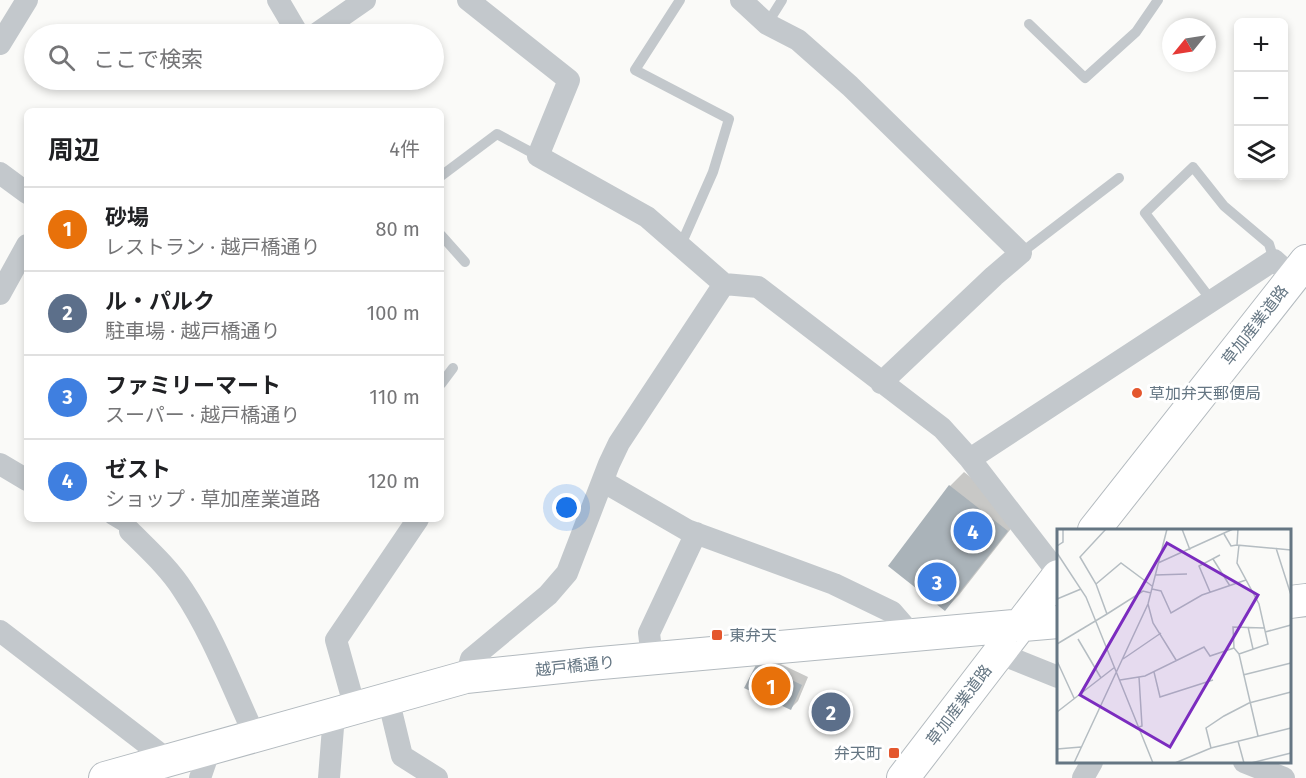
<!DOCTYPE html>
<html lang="ja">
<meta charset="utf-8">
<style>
:root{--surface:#fff;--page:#f2f2f2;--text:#202124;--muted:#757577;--line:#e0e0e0;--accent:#1a73e8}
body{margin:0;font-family:"Fira Sans","Noto Sans JP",sans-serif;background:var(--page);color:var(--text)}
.controls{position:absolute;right:18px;top:18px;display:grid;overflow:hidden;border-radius:9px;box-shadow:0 3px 9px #0003}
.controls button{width:54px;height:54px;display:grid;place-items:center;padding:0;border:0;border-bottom:2px solid var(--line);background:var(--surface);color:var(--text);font:30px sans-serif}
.compass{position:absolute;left:1162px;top:18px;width:54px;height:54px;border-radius:50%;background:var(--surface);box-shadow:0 3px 9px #0003;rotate:240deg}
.you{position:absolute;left:567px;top:508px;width:21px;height:21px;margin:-15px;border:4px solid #fff;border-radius:50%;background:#1a73e8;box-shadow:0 0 0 9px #1a73e833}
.badge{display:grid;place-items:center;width:39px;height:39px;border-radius:50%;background:var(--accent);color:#fff;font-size:20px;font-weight:700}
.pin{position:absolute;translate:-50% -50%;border:3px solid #fff;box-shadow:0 2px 6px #0006}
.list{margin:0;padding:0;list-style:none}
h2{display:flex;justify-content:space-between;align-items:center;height:78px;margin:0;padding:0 24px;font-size:26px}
h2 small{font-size:20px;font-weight:400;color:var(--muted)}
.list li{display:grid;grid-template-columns:39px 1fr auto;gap:18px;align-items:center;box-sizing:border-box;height:84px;padding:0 24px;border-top:2px solid var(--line)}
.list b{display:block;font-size:22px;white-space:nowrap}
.list p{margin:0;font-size:20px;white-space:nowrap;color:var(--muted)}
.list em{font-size:20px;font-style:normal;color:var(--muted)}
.icon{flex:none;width:33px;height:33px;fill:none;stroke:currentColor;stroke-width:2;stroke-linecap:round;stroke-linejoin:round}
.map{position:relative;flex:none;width:1306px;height:778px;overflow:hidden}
.search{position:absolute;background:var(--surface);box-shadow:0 3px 9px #0003;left:24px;top:24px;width:420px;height:66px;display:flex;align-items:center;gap:15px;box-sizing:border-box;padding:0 21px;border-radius:33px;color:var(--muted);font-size:22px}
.panel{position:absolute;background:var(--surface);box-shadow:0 3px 9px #0003;left:24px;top:108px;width:420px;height:414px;border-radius:9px}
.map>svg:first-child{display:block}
</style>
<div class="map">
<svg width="1306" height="778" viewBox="0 0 1306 778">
<rect width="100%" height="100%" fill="#fafaf8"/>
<!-- shadow -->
<path fill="#0003" d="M964 472 1021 516 959 595 945 609 950 486Z
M766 657 808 677 798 701 791 708 758 664Z"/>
<!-- building -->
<path fill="#aab3b9" d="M949 485 1008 531 945 611 888 566Z
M757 663 802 685 791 710 744 688Z"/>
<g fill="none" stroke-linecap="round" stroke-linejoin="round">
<!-- secondary casing -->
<g stroke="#b3babf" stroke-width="34">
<path id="secondary" d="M1094 530 1306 261
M1290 602 1306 600
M105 778 466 677 590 664 1058 622
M903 778 1058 576"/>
</g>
<!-- lane -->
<path stroke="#c3c8cc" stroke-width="10" d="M680 0 635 70 729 119 713 172 680 247
M767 24 782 0
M1029 24 1085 78 1136 32 1158 0
M441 176 497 134 538 156
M441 235 465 262
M1021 253 1119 178
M1212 301 1145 213 1193 167 1224 206 1269 244 1274 260
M441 384 453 368
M110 519 130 531"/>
<!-- street -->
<path stroke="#c3c8cc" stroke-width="22" d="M278 0 298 34
M468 0 569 80 538 156 647 217 724 284 758 287 942 428 970 459 1058 573
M741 0 767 24 798 40 850 86 1021 253 994 276 881 383
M316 34 365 0
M0 44 27 0
M0 173 27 193
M0 294 27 245
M970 459 1274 260 1293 277
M0 464 27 480
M604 482 687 530 834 584 892 612 912 635
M130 531C148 549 169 568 183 590 213 635 232 687 255 736
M0 631 168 760 161 769
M998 653 1058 677
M652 658 649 633 696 533
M466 677 471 659 548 595 567 573 609 464 619 443 724 284
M388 698 402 756 437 778
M355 708 336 640 418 519
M1244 762 1284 778
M200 778 210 749
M329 778 334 715
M1083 778 1092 762"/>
<!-- secondary -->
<use href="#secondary" stroke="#fff" stroke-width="32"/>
</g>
<!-- markers -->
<g fill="#e4572e" stroke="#fff" stroke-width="2">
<circle cx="1137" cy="393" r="6"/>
<rect x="711" y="629" width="12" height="12" rx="3"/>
<rect x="888" y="747" width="12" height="12" rx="3"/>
</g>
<g text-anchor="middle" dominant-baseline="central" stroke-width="6" stroke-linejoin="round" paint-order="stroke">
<!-- street labels -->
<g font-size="16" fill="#657683" stroke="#fff">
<text transform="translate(1255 325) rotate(-52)">草加産業道路</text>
<text transform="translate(575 666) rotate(-6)">越戸橋通り</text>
<text transform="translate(959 705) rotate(-53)">草加産業道路</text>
</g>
<!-- poi labels -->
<g font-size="16" fill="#657683" stroke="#fff" text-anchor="start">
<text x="1149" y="393">草加弁天郵便局</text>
<text x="729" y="635">東弁天</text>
<text x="882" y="753" text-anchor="end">弁天町</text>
</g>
</g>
<!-- overview -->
<g transform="translate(1057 529)">
<rect width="234" height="234" fill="#fafaf8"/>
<path fill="none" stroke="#b5bdc2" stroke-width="1.5" d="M49 0 23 28 39 55 50 85 86 62 94 64M125 0 133 21M181 0 180 16 234 21M167 5 174 17 180 16M182 16 180 34 202 75 211 115 182 125 201 207M0 17 6 13V0M219 19 234 66M0 24 29 68 96 234M156 30 173 57M101 34 176 0M98 46 130 45M39 55 64 34 95 57M95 60 104 62 114 84 145 66 189 51M153 63 142 37 163 26M0 70 24 60M91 75 96 94 119 131M191 98 196 120M208 103 234 96M21 110 44 149M0 115 50 85M182 125 177 119 176 98 207 99M66 130 104 104M0 132 17 169M97 143 103 168 156 151M186 146 234 134M63 151 88 147 147 118 153 127 177 119M0 183 58 138M82 198 85 197 82 148M181 212 187 234M154 219 149 199 167 187 192 174 234 163M0 220 24 218M17 234 91 75 110 0M118 234 154 219 234 199M194 234 234 224"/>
<path fill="#7b2cbf" fill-opacity="0.15" stroke="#7b2cbf" stroke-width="3" d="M110 14 201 66 113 218 23 166Z"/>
<rect width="234" height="234" fill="none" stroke="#657683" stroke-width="3"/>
</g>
</svg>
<div class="controls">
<button>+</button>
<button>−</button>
<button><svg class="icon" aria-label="layers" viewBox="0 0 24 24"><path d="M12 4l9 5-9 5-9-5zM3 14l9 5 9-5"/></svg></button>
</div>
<svg class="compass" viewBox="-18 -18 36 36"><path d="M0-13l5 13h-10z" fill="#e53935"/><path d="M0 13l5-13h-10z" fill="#757577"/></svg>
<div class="you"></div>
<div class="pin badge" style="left:771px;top:686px;background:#e8710a">1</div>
<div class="pin badge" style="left:831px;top:712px;background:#5c6f8a">2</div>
<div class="pin badge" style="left:937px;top:582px;background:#3f7fe0">3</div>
<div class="pin badge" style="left:973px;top:531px;background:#3f7fe0">4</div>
<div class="search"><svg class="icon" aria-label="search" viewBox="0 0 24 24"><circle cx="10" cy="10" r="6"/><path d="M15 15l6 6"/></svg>ここで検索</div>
<section class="panel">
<h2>周辺<small>4件</small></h2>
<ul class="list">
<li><span class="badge" style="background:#e8710a">1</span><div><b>砂場</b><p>レストラン · 越戸橋通り</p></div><em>80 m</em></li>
<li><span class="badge" style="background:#5c6f8a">2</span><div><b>ル・パルク</b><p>駐車場 · 越戸橋通り</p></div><em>100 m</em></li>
<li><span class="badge" style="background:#3f7fe0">3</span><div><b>ファミリーマート</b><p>スーパー · 越戸橋通り</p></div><em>110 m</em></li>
<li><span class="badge" style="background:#3f7fe0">4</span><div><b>ゼスト</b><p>ショップ · 草加産業道路</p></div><em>120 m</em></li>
</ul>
</section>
</div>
